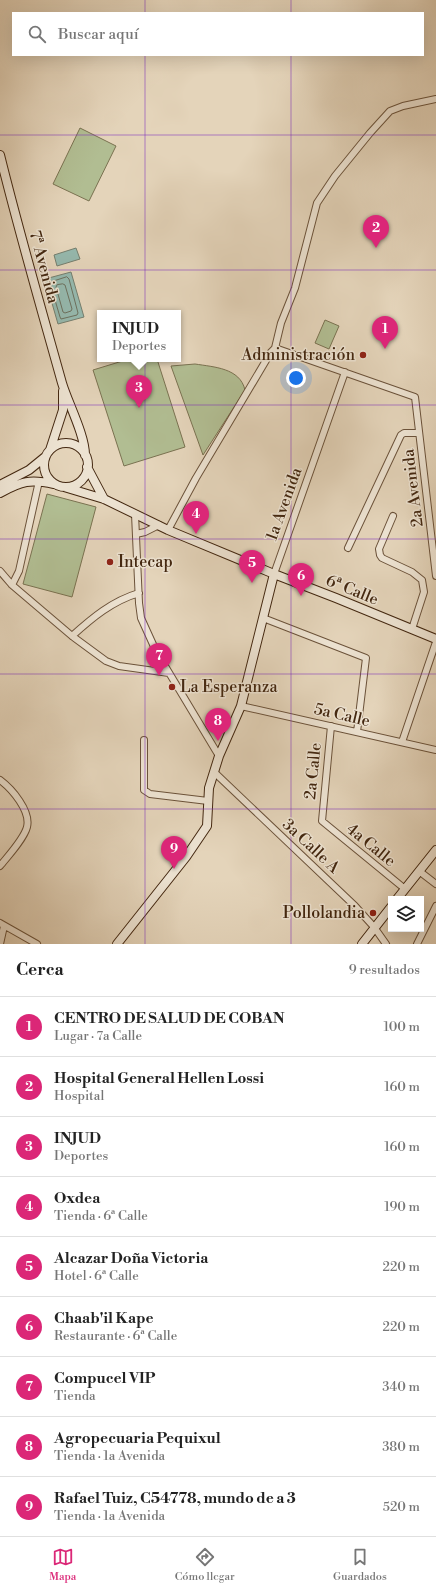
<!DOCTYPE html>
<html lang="es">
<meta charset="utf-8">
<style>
:root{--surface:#fff;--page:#f2f2f2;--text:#222;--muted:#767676;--line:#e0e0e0;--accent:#db2777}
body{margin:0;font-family:"Libre Bodoni",serif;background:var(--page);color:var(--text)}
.controls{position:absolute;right:12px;bottom:12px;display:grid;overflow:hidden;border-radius:0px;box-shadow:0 4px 16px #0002}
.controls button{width:36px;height:36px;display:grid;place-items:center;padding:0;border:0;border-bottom:1px solid var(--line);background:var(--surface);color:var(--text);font:20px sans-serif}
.you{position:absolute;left:296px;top:378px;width:14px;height:14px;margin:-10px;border:3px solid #fff;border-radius:50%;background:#1a73e8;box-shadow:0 0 0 6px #1a73e833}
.badge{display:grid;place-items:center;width:26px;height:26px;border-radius:50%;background:var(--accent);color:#fff;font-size:13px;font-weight:700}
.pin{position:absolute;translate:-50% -33px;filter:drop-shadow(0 1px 2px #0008)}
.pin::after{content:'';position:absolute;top:21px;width:14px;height:12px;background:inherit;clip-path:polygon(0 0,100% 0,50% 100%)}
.popup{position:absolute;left:97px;top:310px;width:84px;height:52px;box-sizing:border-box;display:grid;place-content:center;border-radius:0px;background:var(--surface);filter:drop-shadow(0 1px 3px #0005);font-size:13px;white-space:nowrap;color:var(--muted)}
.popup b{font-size:15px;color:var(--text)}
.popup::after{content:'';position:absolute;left:50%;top:100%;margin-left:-8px;border:8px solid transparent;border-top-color:var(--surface)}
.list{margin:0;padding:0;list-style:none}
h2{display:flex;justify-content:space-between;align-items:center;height:52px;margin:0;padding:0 16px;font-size:17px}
h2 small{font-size:13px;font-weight:400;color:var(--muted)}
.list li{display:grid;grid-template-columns:26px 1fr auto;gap:12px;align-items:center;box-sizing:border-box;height:60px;padding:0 16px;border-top:1px solid var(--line)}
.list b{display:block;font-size:15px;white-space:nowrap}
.list p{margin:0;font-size:13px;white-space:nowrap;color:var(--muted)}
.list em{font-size:13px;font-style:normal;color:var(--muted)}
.icon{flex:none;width:22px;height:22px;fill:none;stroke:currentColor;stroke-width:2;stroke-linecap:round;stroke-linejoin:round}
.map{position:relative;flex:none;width:436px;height:944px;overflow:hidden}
.search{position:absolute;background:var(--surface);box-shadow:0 4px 16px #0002;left:12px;right:12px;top:12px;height:44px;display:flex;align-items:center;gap:10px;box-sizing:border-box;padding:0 14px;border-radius:0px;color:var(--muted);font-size:15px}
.sheet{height:592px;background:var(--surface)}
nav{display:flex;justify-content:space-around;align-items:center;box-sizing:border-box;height:56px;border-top:1px solid var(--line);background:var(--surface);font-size:11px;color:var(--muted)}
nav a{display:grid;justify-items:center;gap:2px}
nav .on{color:var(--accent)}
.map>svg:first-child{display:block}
</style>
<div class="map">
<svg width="436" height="944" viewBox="0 0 436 944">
<rect width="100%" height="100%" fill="#e4d4ba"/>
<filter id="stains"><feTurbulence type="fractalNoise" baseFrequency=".005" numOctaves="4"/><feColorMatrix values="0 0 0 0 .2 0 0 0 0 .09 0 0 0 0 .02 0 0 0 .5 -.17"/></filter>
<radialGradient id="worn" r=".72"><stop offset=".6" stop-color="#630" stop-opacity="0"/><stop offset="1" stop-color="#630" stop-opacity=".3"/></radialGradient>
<!-- green -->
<path fill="#b1bd92" stroke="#7a7251" d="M80 128 116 146 89 201 53 184Z
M325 320 339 326 329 349 315 343Z
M129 359H157L185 447 124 466 93 370Z
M195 364C214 367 240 368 245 390L203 455 171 366Z
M47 494 96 507 72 597 23 584Z"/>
<!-- water -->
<path fill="#95b8ad" stroke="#747e6e" d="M76 248 80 259 57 266 54 255Z
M71 272 84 317 58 324 45 279Z"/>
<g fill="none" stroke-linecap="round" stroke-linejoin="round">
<!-- shore -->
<path stroke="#6c705e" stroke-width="1" d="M67 277 69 279 78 313 77 315 61 319 60 317 50 283 51 282Z
M63 284 65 285 72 309 71 311 65 313 63 312 56 287 57 285Z"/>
<!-- street casing -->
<g stroke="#6b523a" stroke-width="8">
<path id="street" d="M275 348 415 397 436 576
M135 514 139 603 141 618 156 651 219 756
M393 516 379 549 380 555 382 558 412 572 422 580 424 592 412 629
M168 530 196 478 271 352 275 348 281 323 295 288 317 203 335 176 370 133 390 111 403 106 436 99
M136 534 145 532 159 525
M348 548 401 435 404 433H419
M0 571 12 585 72 636 106 661 119 666 169 673
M274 574 345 372
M12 585 19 571 39 481
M263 618 366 658 357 732
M72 636C92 618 112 601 139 593
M241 706 436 750
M331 726 322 821 405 889
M144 740V790L150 794 208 801
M402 742 436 642
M214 772 355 906 374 927 386 944
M0 780C12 789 31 811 27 827 24 839 8 856 0 866
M419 871 436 884
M0 923 37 944
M0 944 4 926
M417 944 436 906"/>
</g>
<!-- secondary casing -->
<g stroke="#432710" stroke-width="10">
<path id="secondary" d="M0 155C19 232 41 308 62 383 68 403 85 435 85 455
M44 465a22 22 0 1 1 44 0a22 22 0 1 1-44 0Z
M50 450 63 410V391
M87 467 104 499
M0 485 29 470 45 457
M64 487 104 499 168 530 274 574 336 598 436 639
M0 493C22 481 30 479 54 484
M397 899 436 850
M117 944 186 857 207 826 209 788 219 756 241 706 274 574
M362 944 391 907"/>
</g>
<!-- street -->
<use href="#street" stroke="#ede3d2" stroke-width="6"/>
<!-- secondary -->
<use href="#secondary" stroke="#ede3d2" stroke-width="8"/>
</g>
<!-- grid -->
<path fill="none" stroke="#7b2cbf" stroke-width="1" stroke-opacity="0.55" d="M145 0V13M291 0V13M145 55V944M291 55V944M0 135H436M0 270H436M0 405H436M0 539H436M0 674H436M0 809H436"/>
<!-- markers -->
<g fill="#8f2418" stroke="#ede3d2" stroke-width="1.5">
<circle cx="363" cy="355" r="4"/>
<circle cx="110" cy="562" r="4"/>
<circle cx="172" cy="687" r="4"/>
<circle cx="373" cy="913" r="4"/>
</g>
<g text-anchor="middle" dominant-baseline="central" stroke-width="3" stroke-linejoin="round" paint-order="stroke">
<!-- street labels -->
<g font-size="16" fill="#432710" stroke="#ede3d2">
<text transform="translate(44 267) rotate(75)">7ª Avenida</text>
<text transform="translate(413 488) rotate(-97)">2a Avenida</text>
<text transform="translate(284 504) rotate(-70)">1a Avenida</text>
<text transform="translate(352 590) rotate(22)">6ª Calle</text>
<text transform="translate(342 715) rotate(13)">5a Calle</text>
<text transform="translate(313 771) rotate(-84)">2a Calle</text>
<text transform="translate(371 845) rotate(39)">4a Calle</text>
<text transform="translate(311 846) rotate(43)">3a Calle A</text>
</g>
<!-- poi labels -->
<g font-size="16" fill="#432710" stroke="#ede3d2" text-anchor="end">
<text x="355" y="355">Administración</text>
<text x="118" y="562" text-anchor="start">Intecap</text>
<text x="180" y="687" text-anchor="start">La Esperanza</text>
<text x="365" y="913">Pollolandia</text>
</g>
</g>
<rect width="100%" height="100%" filter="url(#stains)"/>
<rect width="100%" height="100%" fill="url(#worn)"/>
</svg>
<div class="controls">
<button><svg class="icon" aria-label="layers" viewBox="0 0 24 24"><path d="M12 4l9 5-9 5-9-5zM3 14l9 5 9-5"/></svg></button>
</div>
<div class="you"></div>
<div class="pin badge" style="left:385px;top:349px">1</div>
<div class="pin badge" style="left:376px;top:248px">2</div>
<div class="pin badge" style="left:139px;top:408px">3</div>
<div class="popup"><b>INJUD</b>Deportes</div>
<div class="pin badge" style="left:196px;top:534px">4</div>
<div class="pin badge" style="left:252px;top:583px">5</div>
<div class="pin badge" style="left:301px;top:596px">6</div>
<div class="pin badge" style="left:159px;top:676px">7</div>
<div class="pin badge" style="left:218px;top:741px">8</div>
<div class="pin badge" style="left:174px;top:869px">9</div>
<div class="search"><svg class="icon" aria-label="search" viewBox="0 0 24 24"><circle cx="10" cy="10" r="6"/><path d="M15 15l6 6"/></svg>Buscar aquí</div>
</div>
<section class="sheet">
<h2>Cerca<small>9 resultados</small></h2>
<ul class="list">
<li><span class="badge">1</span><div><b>CENTRO DE SALUD DE COBAN</b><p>Lugar · 7a Calle</p></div><em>100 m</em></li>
<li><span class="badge">2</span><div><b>Hospital General Hellen Lossi</b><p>Hospital</p></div><em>160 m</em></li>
<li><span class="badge">3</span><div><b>INJUD</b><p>Deportes</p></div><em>160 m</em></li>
<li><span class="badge">4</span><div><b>Oxdea</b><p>Tienda · 6ª Calle</p></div><em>190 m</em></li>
<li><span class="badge">5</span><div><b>Alcazar Doña Victoria</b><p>Hotel · 6ª Calle</p></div><em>220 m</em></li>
<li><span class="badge">6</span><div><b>Chaab'il Kape</b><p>Restaurante · 6ª Calle</p></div><em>220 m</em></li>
<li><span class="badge">7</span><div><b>Compucel VIP</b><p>Tienda</p></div><em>340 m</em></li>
<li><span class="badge">8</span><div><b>Agropecuaria Pequixul</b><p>Tienda · 1a Avenida</p></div><em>380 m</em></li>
<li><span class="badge">9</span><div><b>Rafael Tuiz, C54778, mundo de a 3</b><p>Tienda · 1a Avenida</p></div><em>520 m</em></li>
</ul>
</section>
<nav>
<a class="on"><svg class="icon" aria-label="map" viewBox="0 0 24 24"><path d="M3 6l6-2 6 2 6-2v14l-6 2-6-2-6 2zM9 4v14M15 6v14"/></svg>Mapa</a>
<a><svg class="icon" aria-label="directions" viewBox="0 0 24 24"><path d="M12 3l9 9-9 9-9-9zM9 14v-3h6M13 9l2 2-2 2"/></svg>Cómo llegar</a>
<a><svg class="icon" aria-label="saved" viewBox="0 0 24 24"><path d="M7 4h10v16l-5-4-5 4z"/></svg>Guardados</a>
</nav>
